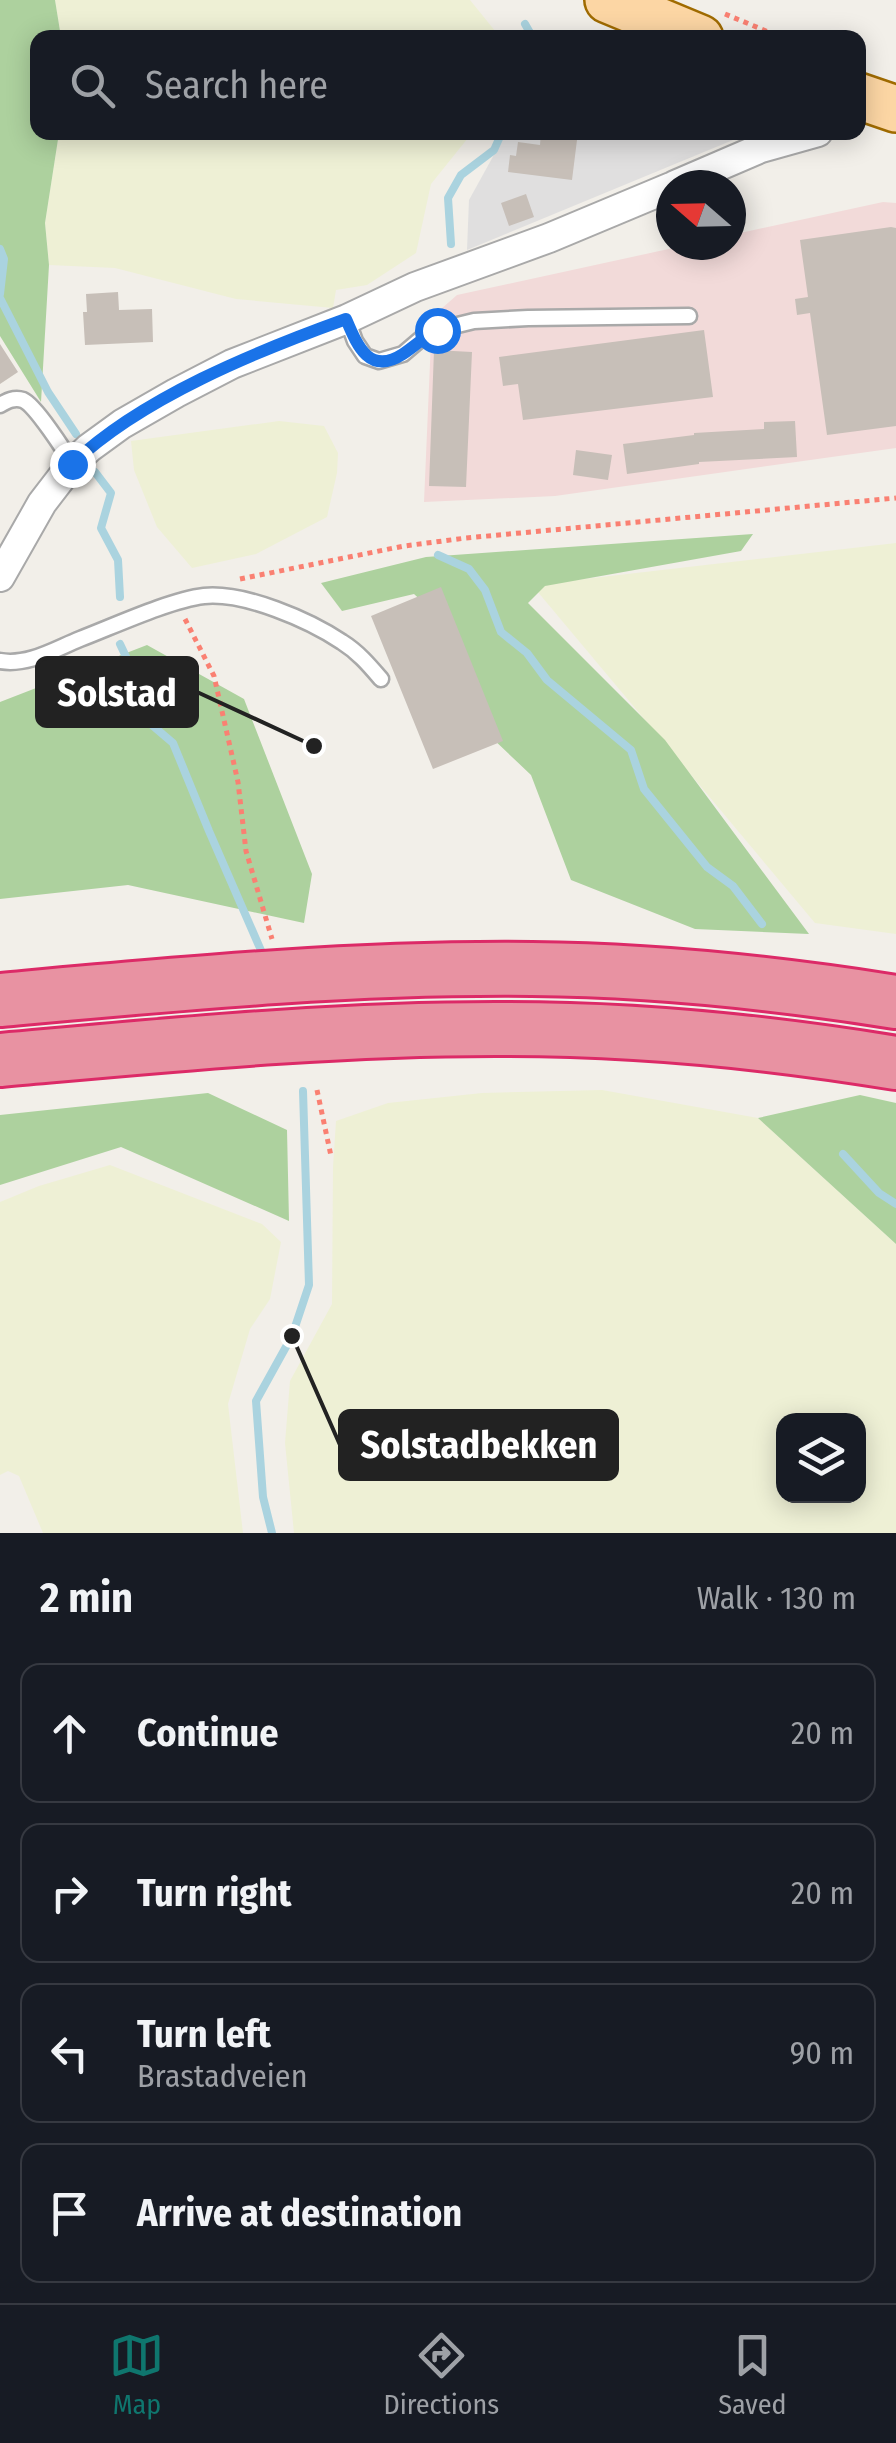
<!DOCTYPE html>
<meta charset="utf-8">
<style>
:root{--surface:#171b24;--page:#242831;--text:#f1f3f6;--muted:#9ea1a6;--line:#363941;--accent:#0f766e}
body{margin:0;font-family:"Fira Sans Condensed",sans-serif;background:var(--page);color:var(--text)}
.controls{position:absolute;right:30px;bottom:30px;display:grid;overflow:hidden;border-radius:20px;box-shadow:0 5px 25px #0003}
.controls button{width:90px;height:90px;display:grid;place-items:center;padding:0;border:0;border-bottom:2px solid var(--line);background:var(--surface);color:var(--text);font:50px sans-serif}
.compass{position:absolute;left:656px;top:170px;width:90px;height:90px;border-radius:50%;background:var(--surface);box-shadow:0 5px 25px #0003;rotate:290deg}
.stop{position:absolute;width:30px;height:30px;margin:-22px;border:8px solid #1a73e8;border-radius:50%;background:#fff}
.stop.end{background:#1a73e8;border-color:#fff;box-shadow:0 2px 10px #0008}
.list{margin:0;padding:0;list-style:none}
h2{display:flex;justify-content:space-between;align-items:center;height:130px;margin:0;padding:0 40px;font-size:42px}
h2 small{font-size:32px;font-weight:400;color:var(--muted)}
.list li{display:grid;grid-template-columns:65px 1fr auto;gap:30px;align-items:center;box-sizing:border-box;height:140px;margin:0 20px 20px;padding:0 20px;border:2px solid var(--line);border-radius:20px}
.list b{display:block;font-size:38px;white-space:nowrap}
.list p{margin:0;font-size:32px;white-space:nowrap;color:var(--muted)}
.list em{font-size:32px;font-style:normal;color:var(--muted)}
.icon{flex:none;width:55px;height:55px;fill:none;stroke:currentColor;stroke-width:2;stroke-linecap:round;stroke-linejoin:round}
.map{position:relative;flex:none;width:896px;height:1533px;overflow:hidden}
.search{position:absolute;background:var(--surface);box-shadow:0 5px 25px #0003;left:30px;right:30px;top:30px;height:110px;display:flex;align-items:center;gap:25px;box-sizing:border-box;padding:0 35px;border-radius:20px;color:var(--muted);font-size:38px}
.sheet{height:770px;background:var(--surface)}
nav{display:flex;justify-content:space-around;align-items:center;box-sizing:border-box;height:140px;border-top:2px solid var(--line);background:var(--surface);font-size:28px;color:var(--muted)}
nav a{display:grid;justify-items:center;gap:5px}
nav .on{color:var(--accent)}
.map>svg:first-child{display:block}
</style>
<div class="map">
<svg width="896" height="1533" viewBox="0 0 896 1533">
<rect width="100%" height="100%" fill="#f2efe9"/>
<!-- residential -->
<path fill="#e0dfdf" d="M506 133H750L467 250 469 200Z"/>
<!-- commercial -->
<path fill="#f2dad9" d="M883 202 896 203V448L555 496 424 502 432 317 457 295 687 245H731V235Z"/>
<!-- farmland -->
<path fill="#eef0d5" fill-rule="evenodd" d="M55 0H470L500 37H61Z
M59 133H472L431 184 416 253 367 285 336 290 333 308 236 299 115 268 49 265 45 223Z
M279 421 324 426 338 453 337 473 327 517 256 554 192 568 157 527 134 470 131 441Z
M896 543V934L815 923 532 585Z
M602 1090 758 1118 896 1244V1533H294L285 1443 290 1381 332 1304 333 1167 336 1121 388 1103 482 1093ZM784 1420H858V1496H784Z
M110 1165 262 1224 281 1242 270 1299 250 1329 228 1404 243 1533H43L19 1476 8 1471 0 1475V1202L39 1186Z"/>
<!-- forest -->
<path fill="#add19e" d="M0 0H55L61 37 38 38V132L59 133 45 223 49 265 41 402 0 336Z
M753 534 741 551 545 586 528 603 665 740 809 934 695 929 571 880 531 775 471 718 440 618 414 594 342 611 321 583 426 557Z
M147 645 244 699 312 874 304 923 128 885 0 899V702Z
M208 1093 287 1130 289 1221 121 1147 0 1185V1115Z
M860 1095 896 1103V1244L758 1118Z"/>
<g fill="none" stroke-linecap="round" stroke-linejoin="round">
<!-- stream -->
<path stroke="#aad3df" stroke-width="8" d="M525 24 533 38
M451 244 448 198 461 175 494 150 502 132
M0 249 4 259 0 294
M0 298 48 392 76 434
M95 472 111 493 101 528 118 560 120 597
M438 555 469 569 485 590 501 632 527 653 547 680 631 750 644 789 707 867 733 886 762 924
M120 644 137 680 146 720 173 743 209 831 263 955
M843 1154 879 1193 896 1204
M272 1533 263 1497 256 1401 292 1336 309 1285 303 1091"/>
</g>
<!-- building -->
<path fill="#c7bfb8" d="M541 132H578L572 180 508 172 510 155 516 156 518 142 540 145Z
M526 194 534 217 509 226 501 203Z
M891 227 896 228V426L827 435 810 313 797 315 795 299 808 297 800 240Z
M118 292 119 310 152 309 153 342 85 345 83 312H87L86 294Z
M704 330 713 397 523 420 518 384 503 386 499 357Z
M0 344 18 372 0 384Z
M434 350 472 352 466 487 429 486Z
M795 421 797 457 699 462V464L627 474 623 444 694 435V433L764 429V422Z
M576 450 612 455 608 480 573 475Z
M441 587 503 741 433 769 371 616Z"/>
<g fill="none" stroke-linecap="round" stroke-linejoin="round">
<!-- service casing -->
<g stroke="#a9a9a9" stroke-width="19">
<path id="service" d="M347 319 355 341 365 356 379 361 403 354 423 337 437 330 474 321 528 318 689 316
M0 405C7 401 14 397 23 400 35 405 65 451 72 464
M0 661C28 666 55 649 80 639 114 626 170 600 204 596 245 592 309 620 342 642 358 652 369 665 381 679"/>
</g>
<!-- minor casing -->
<g stroke="#a9a9a9" stroke-width="32">
<path id="minor" d="M675 185 761 148 818 132
M0 577 42 503 72 464 89 448 122 424 176 393 232 364 347 319 415 287 549 238 671 187"/>
</g>
<!-- primary casing -->
<g stroke="#a06b00" stroke-width="50">
<path id="primary" d="M608 0 700 38
M858 96 896 109"/>
</g>
<!-- motorway casing -->
<g stroke="#dc2a67" stroke-width="58">
<path id="motorway" d="M0 1000C177 984 354 967 532 969 654 970 776 983 896 1002
M0 1060C169 1045 339 1028 509 1029 639 1029 768 1042 896 1063"/>
</g>
<!-- path -->
<path stroke="#fa8072" stroke-width="5" stroke-dasharray="5 5" stroke-linecap="butt" d="M725 14 783 38
M240 579 404 546 466 538 896 498
M185 619 214 676 238 782 246 851 272 939
M317 1090 331 1156"/>
<!-- service -->
<use href="#service" stroke="#fff" stroke-width="14"/>
<!-- minor -->
<use href="#minor" stroke="#fff" stroke-width="28"/>
<!-- primary -->
<use href="#primary" stroke="#fcd6a4" stroke-width="45"/>
<!-- motorway -->
<use href="#motorway" stroke="#e892a2" stroke-width="52"/>
</g>
<g fill="none" stroke-linecap="round" stroke-linejoin="round">
<!-- route -->
<path stroke="#1a73e8" stroke-width="12" d="M72 464C141 398 257 351 346 319 357 345 369 376 403 354 415 346 424 337 437 330"/>
</g>
<!-- callouts -->
<path fill="none" stroke="#222" stroke-width="4" d="M314 746L197 692M292 1336L340 1445"/>
<g fill="#222" stroke="#fff" stroke-width="4">
<circle cx="314" cy="746" r="10"/>
<circle cx="292" cy="1336" r="10"/>
</g>
<g fill="#222" stroke="#222" stroke-width="4">
<rect x="37" y="658" width="160" height="68" rx="10"/>
<rect x="340" y="1411" width="277" height="68" rx="10"/>
</g>
<g font-size="38" text-anchor="middle" font-weight="bold" fill="#fff">
<text x="117" y="706">Solstad</text>
<text x="479" y="1458">Solstadbekken</text>
</g>
</svg>
<div class="controls">
<button><svg class="icon" aria-label="layers" viewBox="0 0 24 24"><path d="M12 4l9 5-9 5-9-5zM3 14l9 5 9-5"/></svg></button>
</div>
<svg class="compass" viewBox="-18 -18 36 36"><path d="M0-13l5 13h-10z" fill="#e53935"/><path d="M0 13l5-13h-10z" fill="#9ea1a6"/></svg>
<div class="stop" style="left:437px;top:330px"></div>
<div class="stop end" style="left:72px;top:464px"></div>
<div class="search"><svg class="icon" aria-label="search" viewBox="0 0 24 24"><circle cx="10" cy="10" r="6"/><path d="M15 15l6 6"/></svg>Search here</div>
</div>
<section class="sheet">
<h2>2 min<small>Walk · 130 m</small></h2>
<ul class="list">
<li><svg class="icon" aria-label="ahead" viewBox="0 0 24 24"><path d="M12 20V5M6 11l6-6 6 6"/></svg><div><b>Continue</b></div><em>20 m</em></li>
<li><svg class="icon" aria-label="right" viewBox="0 0 24 24"><path d="M7 20v-9h11M14 6l5 5-5 5"/></svg><div><b>Turn right</b></div><em>20 m</em></li>
<li><svg class="icon" aria-label="left" viewBox="0 0 24 24"><path d="M17 20v-9H6M10 6l-5 5 5 5"/></svg><div><b>Turn left</b><p>Brastadveien</p></div><em>90 m</em></li>
<li><svg class="icon" aria-label="arrive" viewBox="0 0 24 24"><path d="M6 21V4h12l-3 4 3 4H6"/></svg><div><b>Arrive at destination</b></div></li>
</ul>
</section>
<nav>
<a class="on"><svg class="icon" aria-label="map" viewBox="0 0 24 24"><path d="M3 6l6-2 6 2 6-2v14l-6 2-6-2-6 2zM9 4v14M15 6v14"/></svg>Map</a>
<a><svg class="icon" aria-label="directions" viewBox="0 0 24 24"><path d="M12 3l9 9-9 9-9-9zM9 14v-3h6M13 9l2 2-2 2"/></svg>Directions</a>
<a><svg class="icon" aria-label="saved" viewBox="0 0 24 24"><path d="M7 4h10v16l-5-4-5 4z"/></svg>Saved</a>
</nav>
